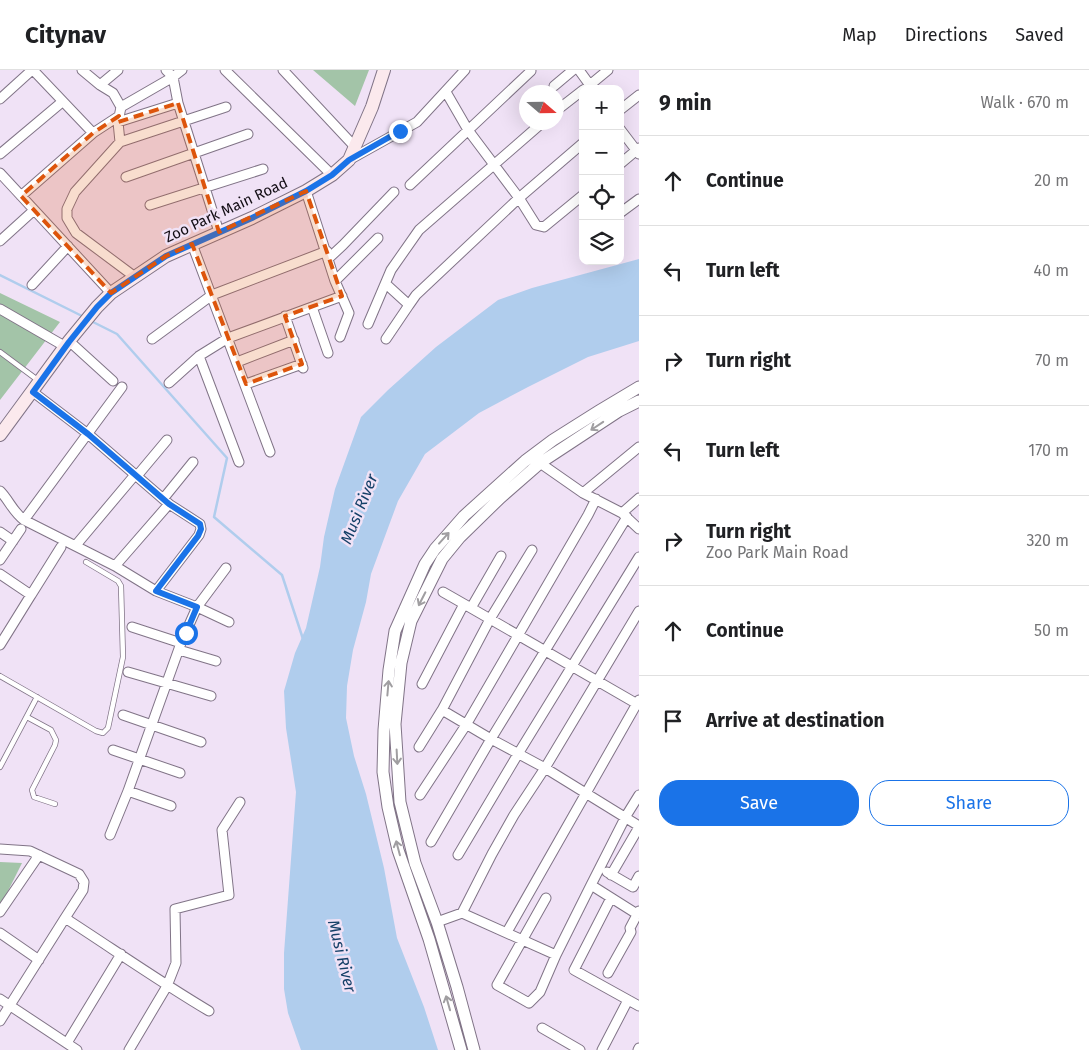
<!DOCTYPE html>
<meta charset="utf-8">
<style>
:root{--surface:#fff;--page:#f2f2f2;--text:#202124;--muted:#757577;--line:#e0e0e0;--accent:#1a73e8}
body{margin:0;font-family:"Fira Sans",sans-serif;background:var(--page);color:var(--text)}
.controls{position:absolute;right:15px;top:15px;display:grid;overflow:hidden;border-radius:10px;box-shadow:0 5px 20px #0002}
.controls button{width:45px;height:45px;display:grid;place-items:center;padding:0;border:0;border-bottom:1px solid var(--line);background:var(--surface);color:var(--text);font:25px sans-serif}
.compass{position:absolute;left:519px;top:15px;width:45px;height:45px;border-radius:50%;background:var(--surface);box-shadow:0 5px 20px #0002;rotate:110deg}
.stop{position:absolute;width:15px;height:15px;margin:-11px;border:4px solid #1a73e8;border-radius:50%;background:#fff}
.stop.end{background:#1a73e8;border-color:#fff;box-shadow:0 1px 5px #0008}
.list{margin:0;padding:0;list-style:none}
h2{display:flex;justify-content:space-between;align-items:center;height:65px;margin:0;padding:0 20px;font-size:21px}
h2 small{font-size:16px;font-weight:400;color:var(--muted)}
.list li{display:grid;grid-template-columns:32px 1fr auto;gap:15px;align-items:center;box-sizing:border-box;height:90px;padding:0 20px;border-top:1px solid var(--line)}
.list b{display:block;font-size:19px;white-space:nowrap}
.list p{margin:0;font-size:16px;white-space:nowrap;color:var(--muted)}
.list em{font-size:16px;font-style:normal;color:var(--muted)}
.actions{display:flex;gap:10px;padding:15px 20px}
.actions a{flex:1;padding:11px 0;border:1px solid var(--accent);border-radius:20px;text-align:center;font-size:18px;color:var(--accent)}
.actions .main{background:var(--accent);color:#fff}
.icon{flex:none;width:28px;height:28px;fill:none;stroke:currentColor;stroke-width:2;stroke-linecap:round;stroke-linejoin:round}
.map{position:relative;flex:none;width:639px;height:980px;overflow:hidden}
header{display:flex;align-items:center;gap:30px;box-sizing:border-box;height:70px;padding:0 25px;background:var(--surface);border-bottom:1px solid var(--line)}
header strong{font-size:24px}
nav{display:flex;gap:28px;margin-inline-start:auto;font-size:18px}
main{display:flex}
aside{flex:1;background:var(--surface)}
.map>svg:first-child{display:block}
</style>
<header>
<strong>Citynav</strong>
<nav><a>Map</a><a>Directions</a><a>Saved</a></nav>
</header>
<main>
<div class="map">
<svg width="639" height="980" viewBox="0 0 639 980">
<rect width="100%" height="100%" fill="#f0e2f6"/>
<!-- green -->
<path fill="#a3c4a8" d="M313 0H369L355 36Z
M0 223 60 252 0 330Z
M0 792 22 793 0 837Z"/>
<!-- water -->
<path fill="#b0cded" d="M639 189V271L588 287 528 317 479 343 425 384 398 431 371 504 366 532 353 580 347 616 346 648 354 686 366 724 384 798 397 868 424 937 438 980H301L288 943 284 919V883L296 722 286 658 284 621 295 583 306 558 320 497 324 467 335 419 361 347 388 320 436 277 498 230 532 218Z"/>
<g fill="none" stroke-linecap="round" stroke-linejoin="round">
<!-- stream -->
<path stroke="#b0cded" stroke-width="2.5" d="M0 205 84 247
M91 251 117 264 227 388 214 447 282 505 303 569"/>
<!-- service casing -->
<g stroke="#817487" stroke-width="6">
<path id="service" d="M0 282 39 311
M0 606 96 661 103 663 108 658 123 587 121 516 118 511 86 492
M27 647 51 660 56 670 55 675 32 720 34 727 55 734
M0 697 37 627"/>
</g>
<!-- minor casing -->
<g stroke="#817487" stroke-width="11">
<path id="minor" d="M33 0 93 63
M82 0 100 15 113 23 121 37 118 52 120 72
M166 0 173 7 178 33 219 162
M225 0 332 105
M283 0 355 77
M579 0 592 18
M100 15 118 0
M554 16 573 0
M585 19 608 0
M446 22 468 60 519 128 536 155 544 157 583 125
M0 29 32 0
M121 37 173 7 182 0
M620 40 639 25
M556 41 583 20
M118 52 178 33
M620 59 639 84
M0 84 62 32
M349 90 417 52 465 0
M620 94 639 78
M0 103 111 223
M126 107 248 64
M410 115 531 1
M306 121 335 211 349 243 340 267
M21 126 93 63 119 46
M150 135 263 99
M620 143 639 129
M0 171 33 141
M192 174 270 382
M329 188 343 175 394 122
M135 207 76 163 67 148V139L75 122 120 72 226 37
M335 211 378 168
M32 215 68 176
M409 235 416 225 519 128 583 73
M312 237 328 283
M0 239 66 277
M285 246 303 298
M368 254 391 200 419 160 543 52
M152 269 212 225 327 181
M386 269 409 235 386 214
M69 271 113 311
M199 286 239 392
M237 292 294 270
M169 313 199 286 228 268 342 226
M246 314 302 294
M33 322 88 364 169 434 200 454 201 459 199 465 156 521
M540 393 583 423 622 443 639 459
M136 407 167 370
M0 421C9 430 13 442 24 450
M583 423 639 377
M163 429 193 392
M622 443 639 428
M0 462 13 471
M76 475 134 406
M0 490 21 459
M115 496 169 434
M226 498 197 537 229 552
M0 504 31 525 0 575
M443 522 464 534
M31 525 61 477
M471 538 639 635
M132 557 181 573
M179 580 216 591
M128 602 211 626
M422 614 464 534 471 538 501 486
M442 640 490 549 532 480
M123 645 201 672
M419 677 442 640 491 669 545 698 639 756
M113 680 180 703
M128 721 171 736
M420 725 466 655 588 445 596 429
M110 765 128 721 181 573 197 537 156 521 115 496 24 450 122 317
M431 772 491 669 627 447
M0 779 30 781 79 804 84 812 83 820 65 848C113 879 160 912 209 941
M458 785 518 684 639 487
M607 802 633 817 639 806
M611 805 639 757
M591 815 637 844
M546 828 497 915 529 933 540 922 556 885 591 815 626 746 639 725
M611 828 574 900 639 936
M0 842 39 785
M462 843 492 784 514 745 545 698 639 541
M437 852 462 843 556 885
M507 862 639 630
M0 863 39 890
M608 903 631 862 630 858 639 841
M0 929 77 980
M0 951 65 848
M542 958 580 980
M67 973 121 884
M129 980 167 916 176 893 175 839 229 825 222 760 240 732
M602 980 628 930
M638 980 639 978"/>
</g>
<!-- tertiary casing -->
<g stroke="#817487" stroke-width="13">
<path id="tertiary" d="M461 980 429 869 398 780 388 737 383 702 384 660 389 600 395 561 425 494 435 479 464 446 525 391 553 370 599 341 639 317
M474 980 457 917 437 852 415 793 400 732 395 654 401 593 411 551 442 489 460 467 500 428 540 393 619 341 639 331"/>
</g>
<!-- secondary casing -->
<g stroke="#817487" stroke-width="14">
<path id="secondary" d="M0 365 69 271 97 237 111 223 166 186 252 148 306 121 332 105 349 90 372 37 384 0"/>
</g>
<!-- service -->
<use href="#service" stroke="#fff" stroke-width="4.5"/>
<!-- minor -->
<use href="#minor" stroke="#fff" stroke-width="9"/>
<!-- tertiary -->
<use href="#tertiary" stroke="#fff" stroke-width="11"/>
<!-- secondary -->
<use href="#secondary" stroke="#fbe9ed" stroke-width="12"/>
</g>
<!-- one-way arrows -->
<defs><path id="oneway-shaft" d="M-6 0H5M1.5-3L5.5 0L1.5 3" fill="none" stroke-width="1.6" stroke-linecap="round" stroke-linejoin="round" transform="scale(1.25)"/></defs>
<g stroke="#a09ea1">
<use href="#oneway-shaft" transform="translate(597 356) rotate(146)"/>
<use href="#oneway-shaft" transform="translate(444 468) rotate(-48)"/>
<use href="#oneway-shaft" transform="translate(422 529) rotate(117)"/>
<use href="#oneway-shaft" transform="translate(388 618) rotate(-85)"/>
<use href="#oneway-shaft" transform="translate(397 687) rotate(87)"/>
<use href="#oneway-shaft" transform="translate(398 778) rotate(-105)"/>
<use href="#oneway-shaft" transform="translate(448 933) rotate(-106)"/>
</g>
<g fill="none" stroke-linecap="round" stroke-linejoin="round">
<!-- route -->
<path stroke="#1a73e8" stroke-width="6" d="M186 563 197 537 156 521 198 466 201 459 200 454 169 434 88 364 33 322 69 272 97 237 111 223 166 186 252 148 306 121 332 105 349 90 400 61"/>
</g>
<!-- marked area -->
<path fill="#dd550c" fill-opacity="0.2" stroke="#dd550c" stroke-width="4" stroke-dasharray="10 6" stroke-linejoin="round" d="M178 33 219 162 306 121 342 226 285 246 302 294 246 314 192 174 166 186 111 223 21 126 93 63 119 46 118 52Z"/>
<g text-anchor="middle" dominant-baseline="central" stroke-width="5" stroke-linejoin="round" paint-order="stroke">
<!-- street labels -->
<g font-size="15" fill="#120d14" stroke="#f0e2f6">
<text transform="translate(226 140) rotate(-25)">Zoo Park Main Road</text>
</g>
<!-- water labels -->
<g font-size="16" font-style="italic" fill="#154068" stroke="#f0e2f6">
<text transform="translate(359 439) rotate(-68)">Musi River</text>
<text transform="translate(342 886) rotate(76)">Musi River</text>
</g>
</g>
</svg>
<div class="controls">
<button>+</button>
<button>−</button>
<button><svg class="icon" aria-label="locate" viewBox="0 0 24 24"><circle cx="12" cy="12" r="6"/><path d="M12 2v4M12 18v4M2 12h4M18 12h4"/></svg></button>
<button><svg class="icon" aria-label="layers" viewBox="0 0 24 24"><path d="M12 4l9 5-9 5-9-5zM3 14l9 5 9-5"/></svg></button>
</div>
<svg class="compass" viewBox="-18 -18 36 36"><path d="M0-13l5 13h-10z" fill="#e53935"/><path d="M0 13l5-13h-10z" fill="#757577"/></svg>
<div class="stop" style="left:186px;top:563px"></div>
<div class="stop end" style="left:400px;top:61px"></div>
</div>
<aside>
<h2>9 min<small>Walk · 670 m</small></h2>
<ul class="list">
<li><svg class="icon" aria-label="ahead" viewBox="0 0 24 24"><path d="M12 20V5M6 11l6-6 6 6"/></svg><div><b>Continue</b></div><em>20 m</em></li>
<li><svg class="icon" aria-label="left" viewBox="0 0 24 24"><path d="M17 20v-9H6M10 6l-5 5 5 5"/></svg><div><b>Turn left</b></div><em>40 m</em></li>
<li><svg class="icon" aria-label="right" viewBox="0 0 24 24"><path d="M7 20v-9h11M14 6l5 5-5 5"/></svg><div><b>Turn right</b></div><em>70 m</em></li>
<li><svg class="icon" aria-label="left" viewBox="0 0 24 24"><path d="M17 20v-9H6M10 6l-5 5 5 5"/></svg><div><b>Turn left</b></div><em>170 m</em></li>
<li><svg class="icon" aria-label="right" viewBox="0 0 24 24"><path d="M7 20v-9h11M14 6l5 5-5 5"/></svg><div><b>Turn right</b><p>Zoo Park Main Road</p></div><em>320 m</em></li>
<li><svg class="icon" aria-label="ahead" viewBox="0 0 24 24"><path d="M12 20V5M6 11l6-6 6 6"/></svg><div><b>Continue</b></div><em>50 m</em></li>
<li><svg class="icon" aria-label="arrive" viewBox="0 0 24 24"><path d="M6 21V4h12l-3 4 3 4H6"/></svg><div><b>Arrive at destination</b></div></li>
</ul>
<div class="actions"><a class="main">Save</a><a>Share</a></div>
</aside>
</main>
